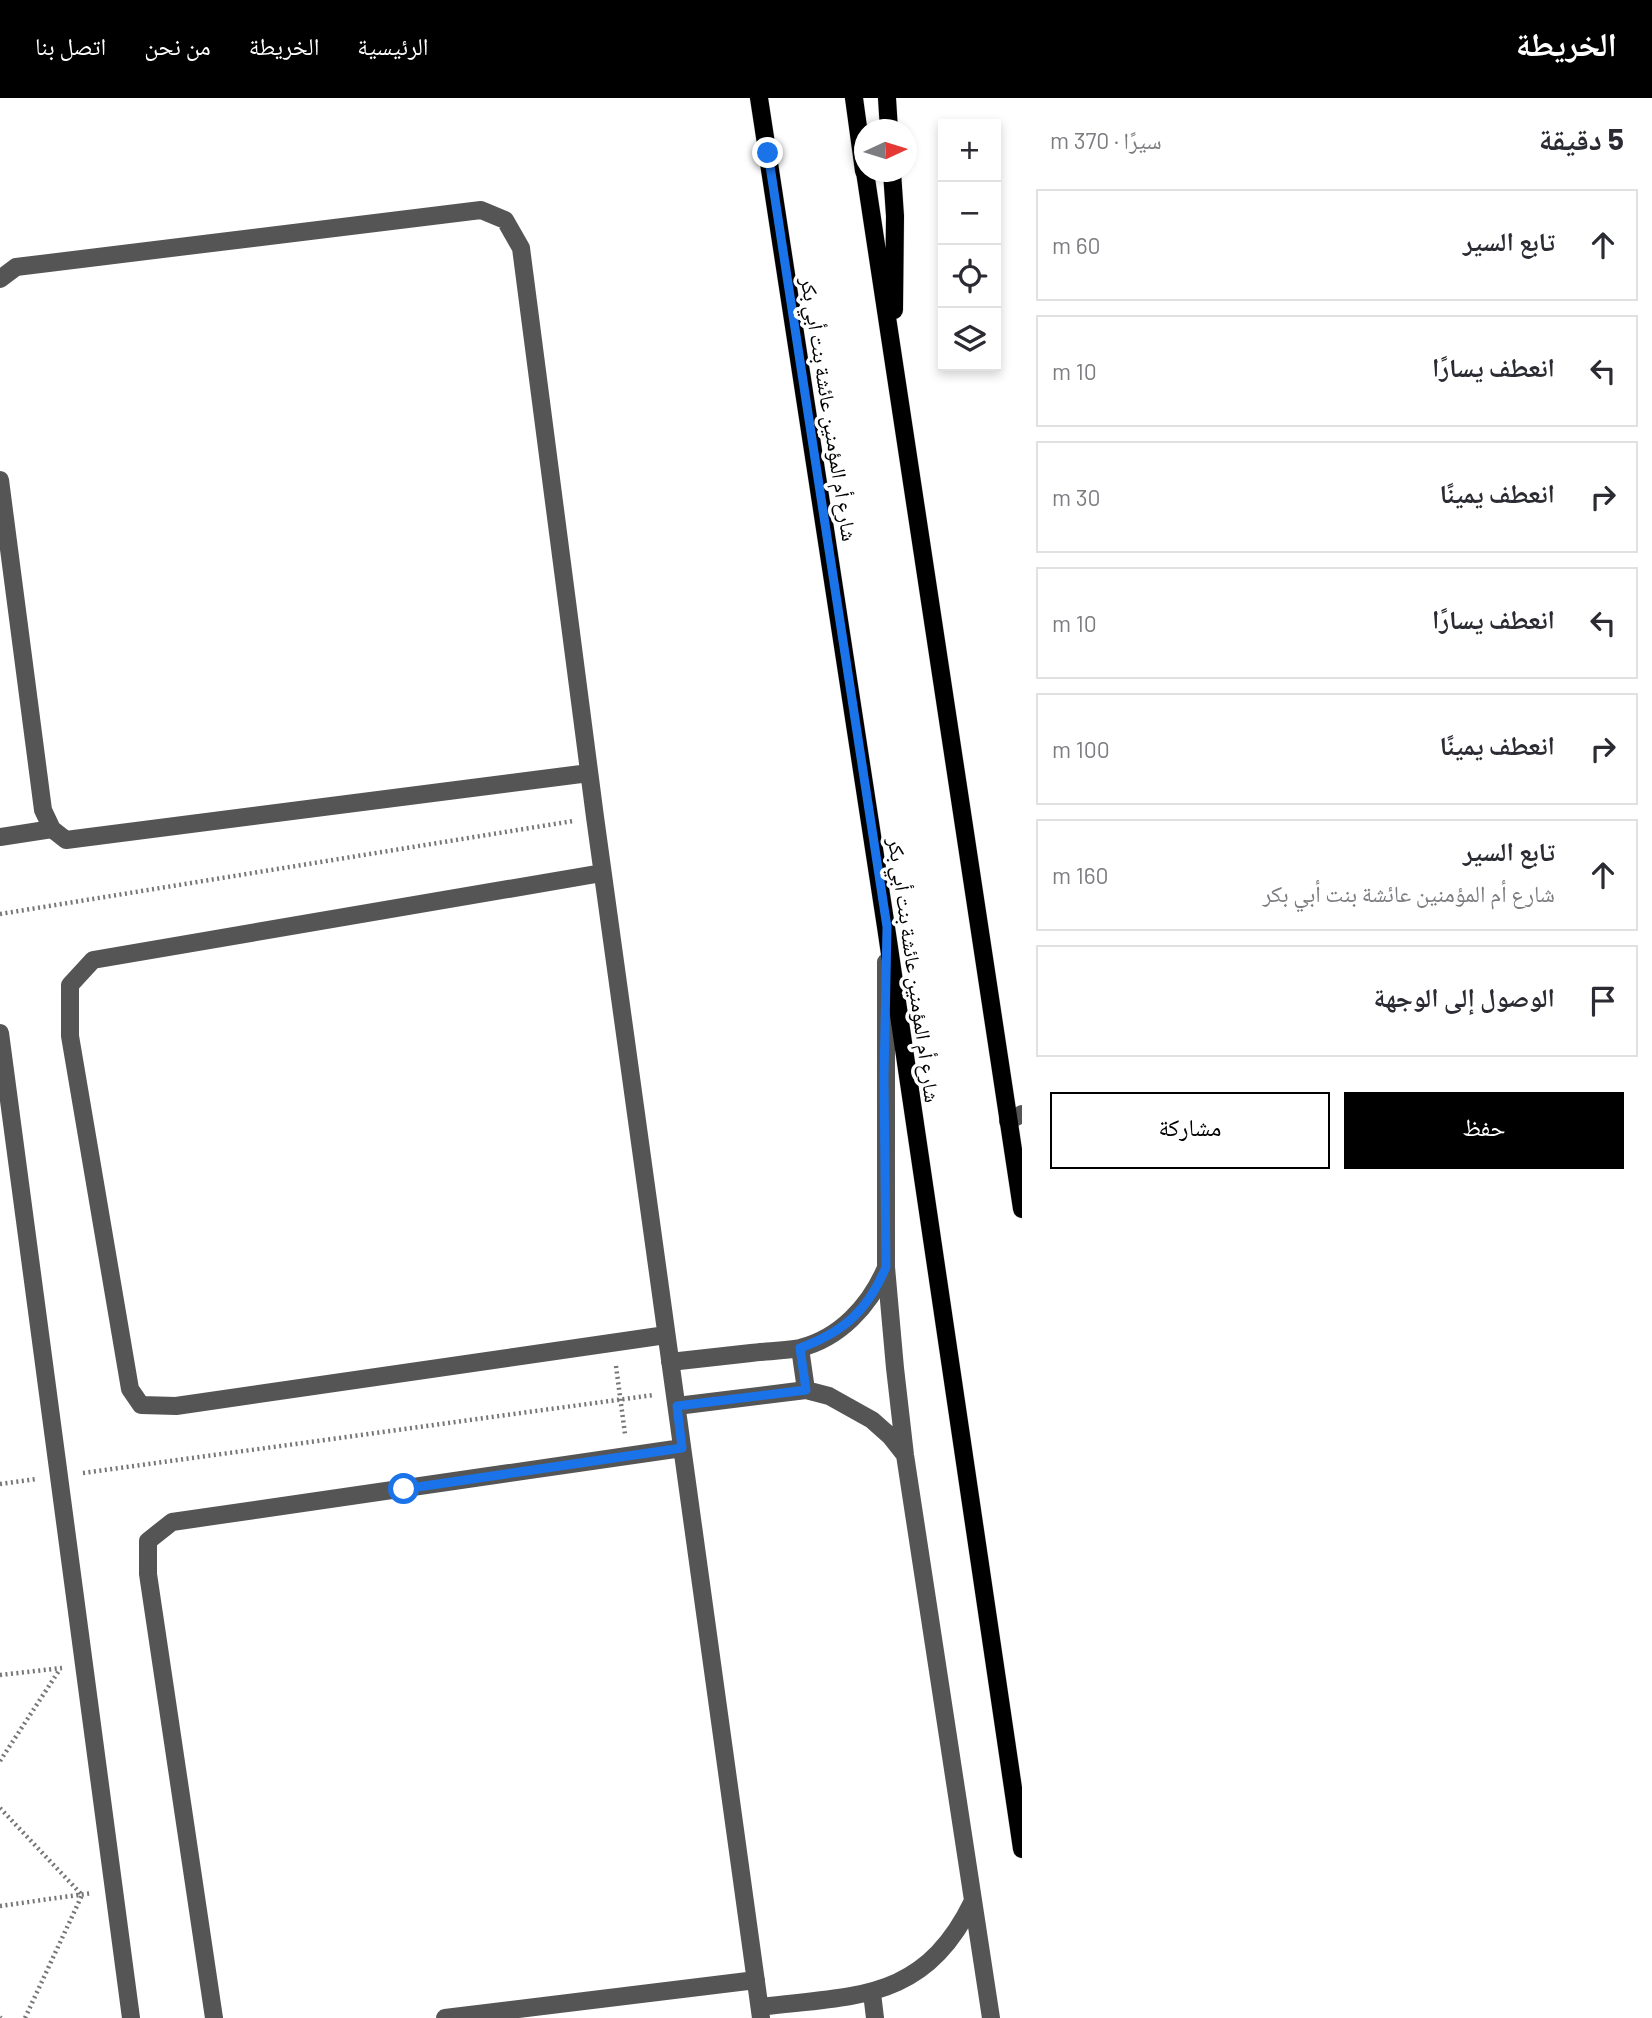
<!DOCTYPE html>
<html lang="ar">
<meta charset="utf-8">
<style>
:root{--surface:#fff;--page:#f7f7f7;--text:#2b2b33;--muted:#7c7c81;--line:#e1e1e2;--accent:#000}
body{margin:0;font-family:Barlow,"Noto Naskh Arabic",sans-serif;background:var(--page);color:var(--text);direction:rtl}
.controls{position:absolute;right:21px;top:21px;display:grid;overflow:hidden;border-radius:0px;box-shadow:0 4px 10px #0003}
.controls button{width:63px;height:63px;display:grid;place-items:center;padding:0;border:0;border-bottom:2px solid var(--line);background:var(--surface);color:var(--text);font:35px sans-serif}
.compass{position:absolute;left:854px;top:21px;width:63px;height:63px;border-radius:50%;background:var(--surface);box-shadow:0 4px 10px #0003;rotate:86deg}
.stop{position:absolute;width:21px;height:21px;margin:-16px;border:5px solid #1a73e8;border-radius:50%;background:#fff}
.stop.end{background:#1a73e8;border-color:#fff;box-shadow:0 2px 7px #0008}
.list{margin:0;padding:0;list-style:none}
h2{display:flex;justify-content:space-between;align-items:center;height:91px;margin:0;padding:0 28px;font-size:30px}
h2 small{font-size:23px;font-weight:400;color:var(--muted)}
.list li{display:grid;grid-template-columns:46px 1fr auto;gap:21px;align-items:center;box-sizing:border-box;height:112px;margin:0 14px 14px;padding:0 14px;border:2px solid var(--line);border-radius:0px}
.list b{display:block;font-size:26px;white-space:nowrap}
.list p{margin:0;font-size:23px;white-space:nowrap;color:var(--muted)}
.list em{font-size:23px;font-style:normal;color:var(--muted)}
.actions{display:flex;gap:14px;padding:21px 28px}
.actions a{flex:1;padding:16px 0;border:2px solid var(--accent);border-radius:0px;text-align:center;font-size:24px;color:var(--accent)}
.actions .main{background:var(--accent);color:#fff}
.icon{flex:none;width:38px;height:38px;fill:none;stroke:currentColor;stroke-width:2;stroke-linecap:round;stroke-linejoin:round}
.map{position:relative;flex:none;width:1022px;height:1920px;overflow:hidden;direction:ltr}
header{display:flex;align-items:center;gap:42px;box-sizing:border-box;height:98px;padding:0 35px;background:var(--accent);color:#fff}
header strong{font-size:33px}
nav{display:flex;gap:38px;margin-inline-start:auto;font-size:24px}
main{display:flex}
aside{flex:1;background:var(--surface)}
.map>svg:first-child{display:block}
</style>
<header>
<strong>الخريطة</strong>
<nav><a>الرئيسية</a><a>الخريطة</a><a>من نحن</a><a>اتصل بنا</a></nav>
</header>
<main>
<aside>
<h2>5 دقيقة<small>سيرًا · 370 m</small></h2>
<ul class="list">
<li><svg class="icon" aria-label="ahead" viewBox="0 0 24 24"><path d="M12 20V5M6 11l6-6 6 6"/></svg><div><b>تابع السير</b></div><em>60 m</em></li>
<li><svg class="icon" aria-label="left" viewBox="0 0 24 24"><path d="M17 20v-9H6M10 6l-5 5 5 5"/></svg><div><b>انعطف يسارًا</b></div><em>10 m</em></li>
<li><svg class="icon" aria-label="right" viewBox="0 0 24 24"><path d="M7 20v-9h11M14 6l5 5-5 5"/></svg><div><b>انعطف يمينًا</b></div><em>30 m</em></li>
<li><svg class="icon" aria-label="left" viewBox="0 0 24 24"><path d="M17 20v-9H6M10 6l-5 5 5 5"/></svg><div><b>انعطف يسارًا</b></div><em>10 m</em></li>
<li><svg class="icon" aria-label="right" viewBox="0 0 24 24"><path d="M7 20v-9h11M14 6l5 5-5 5"/></svg><div><b>انعطف يمينًا</b></div><em>100 m</em></li>
<li><svg class="icon" aria-label="ahead" viewBox="0 0 24 24"><path d="M12 20V5M6 11l6-6 6 6"/></svg><div><b>تابع السير</b><p>شارع أم المؤمنين عائشة بنت أبي بكر</p></div><em>160 m</em></li>
<li><svg class="icon" aria-label="arrive" viewBox="0 0 24 24"><path d="M6 21V4h12l-3 4 3 4H6"/></svg><div><b>الوصول إلى الوجهة</b></div></li>
</ul>
<div class="actions"><a class="main">حفظ</a><a>مشاركة</a></div>
</aside>
<div class="map">
<svg width="1022" height="1920" viewBox="0 0 1022 1920">
<rect width="100%" height="100%" fill="#fff"/>
<g fill="none" stroke-linecap="round" stroke-linejoin="round">
<!-- major casing -->
<g stroke="#dbdbdb" stroke-width="19">
<path id="major" d="M759 0 886 829 1022 1751
M854 0 864 73
M887 0 889 32
M865 74 1022 1111
M892 74 895 118 894 212"/>
</g>
<!-- path -->
<path stroke="#777" stroke-width="4.5" stroke-dasharray="2 3.5" stroke-linecap="butt" d="M0 816 573 723
M616 1268 625 1336
M83 1375 653 1297
M0 1386 36 1381
M0 1577 62 1570
M0 1663 60 1571
M0 1710 82 1797
M0 1808 92 1795
M0 1919 1 1920
M25 1920 82 1797"/>
<!-- minor -->
<path stroke="#555" stroke-width="18" d="M0 181 16 169 481 112 505 122 521 150 595 719 761 1920
M0 382 43 712 52 731 66 742 589 675
M0 739 52 731
M602 775 93 862 70 887V938L130 1291 141 1307 176 1308 666 1237
M886 864V1169L895 1270 905 1357 991 1920
M0 935 131 1920
M1008 1023 1022 1016
M800 1250 806 1292
M670 1264C697 1261 724 1258 751 1255 767 1253 785 1253 800 1250 840 1240 869 1208 885 1172
M677 1308 806 1292 829 1298 872 1322 890 1338 905 1357
M872 1895 875 1920
M760 1909C857 1897 924 1904 973 1803
M214 1920 148 1476V1443L172 1424 682 1350
M445 1920 756 1882"/>
<!-- major -->
<use href="#major" stroke="#000" stroke-width="18"/>
</g>
<g fill="none" stroke-linecap="round" stroke-linejoin="round">
<!-- route -->
<path stroke="#1a73e8" stroke-width="9" d="M404 1391 682 1350 677 1308 806 1292 800 1250C844 1234 868 1212 886 1169L884 980 887 829 768 55"/>
</g>
<g text-anchor="middle" dominant-baseline="central" stroke-width="7" stroke-linejoin="round" paint-order="stroke">
<!-- street labels -->
<g font-size="21" fill="#000" stroke="#fff">
<text transform="translate(830 311) rotate(81)">شارع أم المؤمنين عائشة بنت أبي بكر</text>
<text transform="translate(915 872) rotate(82)">شارع أم المؤمنين عائشة بنت أبي بكر</text>
</g>
</g>
</svg>
<div class="controls">
<button>+</button>
<button>−</button>
<button><svg class="icon" aria-label="locate" viewBox="0 0 24 24"><circle cx="12" cy="12" r="6"/><path d="M12 2v4M12 18v4M2 12h4M18 12h4"/></svg></button>
<button><svg class="icon" aria-label="layers" viewBox="0 0 24 24"><path d="M12 4l9 5-9 5-9-5zM3 14l9 5 9-5"/></svg></button>
</div>
<svg class="compass" viewBox="-18 -18 36 36"><path d="M0-13l5 13h-10z" fill="#e53935"/><path d="M0 13l5-13h-10z" fill="#7c7c81"/></svg>
<div class="stop" style="left:404px;top:1391px"></div>
<div class="stop end" style="left:768px;top:55px"></div>
</div>
</main>
